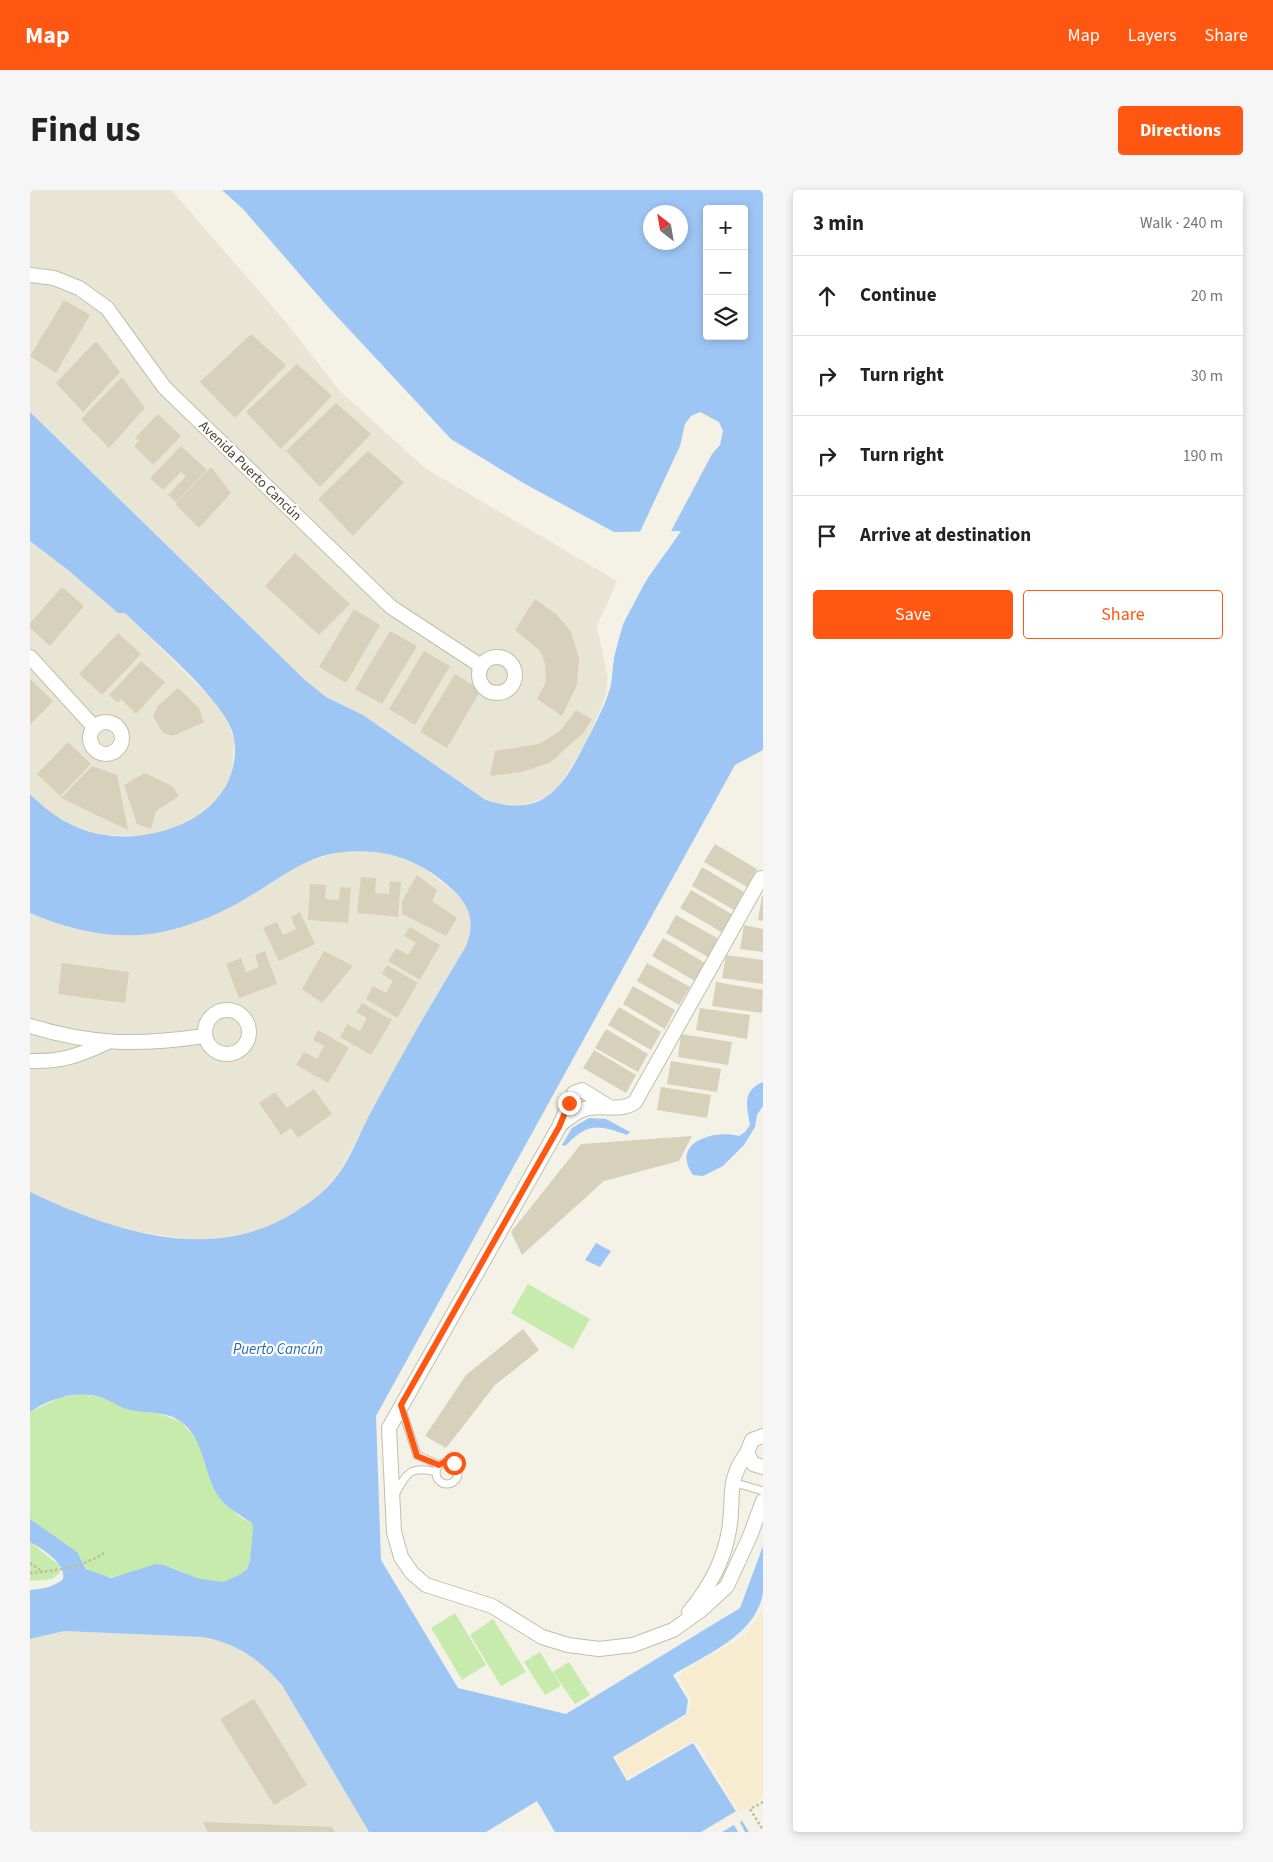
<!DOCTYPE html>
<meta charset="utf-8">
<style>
:root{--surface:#fff;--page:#f6f6f6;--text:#222;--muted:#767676;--line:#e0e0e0;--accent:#ff5712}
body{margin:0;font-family:"Source Sans 3",sans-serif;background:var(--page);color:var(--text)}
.controls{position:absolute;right:15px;top:15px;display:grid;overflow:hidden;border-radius:5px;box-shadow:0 2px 8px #0003}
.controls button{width:45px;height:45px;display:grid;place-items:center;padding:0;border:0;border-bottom:1px solid var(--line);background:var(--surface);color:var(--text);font:25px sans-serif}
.compass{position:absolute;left:613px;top:15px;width:45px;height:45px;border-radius:50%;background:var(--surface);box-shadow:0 2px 8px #0003;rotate:329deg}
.stop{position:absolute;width:15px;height:15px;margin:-11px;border:4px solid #ff5712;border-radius:50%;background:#fff}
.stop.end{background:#ff5712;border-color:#fff;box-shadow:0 1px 5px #0008}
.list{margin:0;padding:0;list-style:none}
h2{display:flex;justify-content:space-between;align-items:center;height:65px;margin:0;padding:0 20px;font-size:21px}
h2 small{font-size:16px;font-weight:400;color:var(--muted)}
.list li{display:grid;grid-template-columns:32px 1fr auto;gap:15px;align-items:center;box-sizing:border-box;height:80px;padding:0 20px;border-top:1px solid var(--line)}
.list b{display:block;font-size:19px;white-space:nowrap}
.list em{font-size:16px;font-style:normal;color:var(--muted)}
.actions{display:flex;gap:10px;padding:15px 20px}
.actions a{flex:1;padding:11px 0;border:1px solid var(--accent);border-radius:5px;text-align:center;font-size:18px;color:var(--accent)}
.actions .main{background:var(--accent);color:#fff}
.icon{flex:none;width:28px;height:28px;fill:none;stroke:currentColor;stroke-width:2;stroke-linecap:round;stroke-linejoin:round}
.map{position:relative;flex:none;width:733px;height:1642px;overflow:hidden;border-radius:5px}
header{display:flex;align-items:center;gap:30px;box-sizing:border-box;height:70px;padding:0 25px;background:var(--accent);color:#fff}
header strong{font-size:24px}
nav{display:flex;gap:28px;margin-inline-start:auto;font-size:18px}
.intro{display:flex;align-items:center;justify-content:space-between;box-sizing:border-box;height:120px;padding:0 30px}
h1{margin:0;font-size:35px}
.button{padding:12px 22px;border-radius:5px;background:var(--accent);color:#fff;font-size:18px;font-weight:700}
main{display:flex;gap:30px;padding:0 30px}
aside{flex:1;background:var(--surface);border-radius:5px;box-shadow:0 2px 8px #0003}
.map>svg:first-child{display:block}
</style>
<header>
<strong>Map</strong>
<nav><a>Map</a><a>Layers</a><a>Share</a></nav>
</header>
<div class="intro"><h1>Find us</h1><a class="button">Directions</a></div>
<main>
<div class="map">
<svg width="733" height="1642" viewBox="0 0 733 1642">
<rect width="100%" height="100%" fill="#f4f2e6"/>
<!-- residential -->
<path fill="#e9e5d4" d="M0 0H141L250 125 310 201 395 278 587 391 567 436 580 498 554 556 525 602 513 609 492 615 470 614 457 610 333 525 296 507 275 490 0 222Z
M0 351 38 380 88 423H95L181 508 193 525 201 539 204 552 202 582 190 606 166 626 142 639 114 646 75 645 42 636 18 622 0 604Z
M320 660 360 664 390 675 431 708 437 716 443 734 435 758 405 807 311 979 303 991 285 1009 251 1031 212 1046 174 1051 95 1040 45 1024 0 1002V723L40 738 75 744 163 734 212 711 261 678 277 671Z
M34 1441 172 1447 190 1450 210 1458 234 1475 252 1495 339 1642H0V1449Z"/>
<!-- commercial -->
<path fill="#f8ecd0" d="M733 1419V1608L709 1622 669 1555 663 1551 597 1588 585 1567 657 1525 662 1510 649 1488 652 1482 717 1444Z"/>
<!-- green -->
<path fill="#c6ebac" d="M498 1094 560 1129 543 1159 481 1123Z
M51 1204 70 1207 104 1221H124L151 1232 167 1250 184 1296 197 1315 210 1327 222 1333C225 1345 223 1364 218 1375 216 1381 211 1385 205 1388 175 1404 153 1374 129 1376 103 1377 67 1405 51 1369L0 1329V1222L29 1208Z
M0 1352 29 1375 30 1383 22 1389 0 1391Z
M425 1423 456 1475 432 1490 401 1438Z
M463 1429 496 1482 471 1496 440 1445Z
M510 1462 531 1496 515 1505 494 1472Z
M539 1472 560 1505 545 1514 523 1482Z"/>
<!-- water -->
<path fill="#9ec6f5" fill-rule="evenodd" d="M192 0H733V560L705 575 346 1226 351 1370 428 1498 536 1524 710 1418 733 1356C733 1371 733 1387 733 1402 727 1445 675 1465 643 1485L658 1510 656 1524 583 1567 597 1591 663 1553 719 1642H339L252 1495C229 1469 207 1453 172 1447L34 1441 0 1449V1400C12 1399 24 1397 33 1389 36 1373 12 1359 0 1352V1329L47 1362 56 1379 81 1388 126 1374 134 1375 170 1389 193 1392 211 1384 217 1379 220 1370 223 1338 222 1333C212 1326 200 1320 192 1311 175 1292 176 1258 158 1238 144 1222 124 1223 105 1221 94 1220 83 1212 73 1208 49 1199 20 1208 0 1222V1002C82 1041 182 1075 265 1022 279 1013 292 1004 303 991 320 971 329 944 341 922 371 866 402 812 435 758 445 736 442 718 424 701 401 679 375 665 344 662 282 656 259 684 210 712 185 726 160 736 132 742 87 751 42 741 0 723V604C22 626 44 640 75 645 126 653 195 628 204 572 206 561 205 548 201 538 184 501 125 453 95 423H88L38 380 0 351V222L275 490 296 507 333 525 456 610C514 629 533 597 557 550 565 534 575 516 580 498 583 488 582 478 584 468 585 457 589 445 593 435 605 401 631 371 651 341L584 342 495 294 421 249 299 118 213 19ZM677 19H714V146H677ZM620 22H650V52H620Z
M733 892V916L727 925 725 937 714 955 693 976 673 986 663 985C640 953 683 939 709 946L715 942 720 935C717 917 711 901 733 892Z
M559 928 576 929 600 942 597 945C567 934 558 933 535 956L532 955 542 938Z
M566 1053 581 1061 570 1077 555 1070Z"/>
<!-- pier -->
<path fill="#f4f2e6" d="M670 222 689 232 693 241 690 255 682 264 640 343 609 344 650 256 655 234 661 226Z
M618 387 593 434 584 467 580 498 574 512 581 467 590 433Z
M507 1611 525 1642H456Z
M708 1620 714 1629 710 1632 715 1642H708L704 1635 692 1642H671Z"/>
<!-- building -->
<path fill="#d7d0bb" d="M34 110 60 125 26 183 0 166Z
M221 144 256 175 205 228 170 192Z
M66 151 90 182 53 222 26 193Z
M267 174 302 206 251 259 216 222Z
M92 187 115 218 79 258 51 229Z
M306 213 341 244 290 297 256 261Z
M128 224 151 246 123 275 104 256 109 251 105 248Z
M151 256 177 280 146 312 138 305 156 286 151 282 133 300 120 288Z
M338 261 374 292 323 346 288 309Z
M181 277 201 303 169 338 145 314Z
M265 363 320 414 289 445 235 396Z
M32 397 54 416 20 456 0 438V433Z
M505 409 527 425 541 442 549 468 547 495 532 526 507 509 516 492 515 473 510 461 485 440Z
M324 419 350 435 316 493 289 477Z
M360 441 387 456 352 514 325 499Z
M88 443 111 464 72 505 49 484Z
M394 461 420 476 385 535 359 519Z
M111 471 135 492 106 524 91 509 88 513 79 505Z
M425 484 451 500 417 558 390 542Z
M0 489 23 511 0 535Z
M148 498 169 518 174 532 143 546 133 543 123 526 128 516Z
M546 520 562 529 554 542 521 572 492 582 460 586 465 561 509 554 530 541Z
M38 552 61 574 30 606 7 584Z
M62 576 87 585 98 640 31 608Z
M115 583 142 596 149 606 126 621 121 639 107 634 94 595Z
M685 654 727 679 717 697 674 672Z
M672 677 714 702 704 720 662 696Z
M387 685 407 700 402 711 427 728 416 746 372 724V711Z
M331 687 346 688 345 703 359 704 360 691 371 692 368 727 327 723Z
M280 694 296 695 295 709 309 710 310 697 321 698 318 733 278 730Z
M661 700 703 725 693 743 650 718Z
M732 706H733V731L728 730Z
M270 722 285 754 249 771 233 738 247 732 253 745 266 739 261 727Z
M646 725 689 749 678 767 636 743Z
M714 735 733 739V762L710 759Z
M380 737 410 755 390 790 358 771 366 758 378 765 386 753 374 746Z
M633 748 675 773 665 791 622 766Z
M235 761 247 794 209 808 196 774 211 768 216 782 229 777 225 765Z
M294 761 323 776 292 813 272 799Z
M696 765 733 770V794L692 788Z
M32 773 99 782 95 813 28 804Z
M617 773 660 797 649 815 607 791Z
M357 775 388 793 367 828 336 809 343 796 356 803 363 791 352 784Z
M686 792 733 800 732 823 682 816Z
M603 796 645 820 635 839 593 814Z
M332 813 362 830 341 865 310 847 317 834 330 841 337 828 326 822Z
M589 817 631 842 621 860 578 835Z
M670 818 720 825 717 849 666 840Z
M576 839 618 864 608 882 565 858Z
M288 840 319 858 298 893 266 875 274 862 287 869 294 856 283 850Z
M651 844 702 852 698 875 648 867Z
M564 860 606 885 596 903 553 878Z
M641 871 691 879 687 902 637 894Z
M631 897 681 905 677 928 627 920Z
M284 899 302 924 268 948 261 938 251 945 229 913 245 902 257 918Z
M662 946 649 971 574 991 492 1065 481 1042 551 954Z
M493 1139 509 1160 465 1195 416 1258 395 1246 436 1185Z
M224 1509 277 1595 244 1615 190 1529Z
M173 1632 302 1637 305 1642H178Z"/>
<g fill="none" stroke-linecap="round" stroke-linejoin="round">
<!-- lane casing -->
<g stroke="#c3beab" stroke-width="9">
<path id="lane" d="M371 1217 387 1265 409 1275
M406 1283a11 11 0 1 1 22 0a11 11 0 1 1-22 0Z
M702 1292 733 1301
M365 1305C376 1283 381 1275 406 1282"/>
</g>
<!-- street casing -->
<g stroke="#c3beab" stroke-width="16">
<path id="street" d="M0 85 24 88 49 98 77 118 134 197 361 417 451 476
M449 485a18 18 0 1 1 36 0a18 18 0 1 1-36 0Z
M0 467 64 537
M60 548a16 16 0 1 1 32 0a16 16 0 1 1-32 0Z
M175 842a22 22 0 1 1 44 0a22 22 0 1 1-44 0Z
M0 836C64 856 110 855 175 846
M0 871C31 872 48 866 76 853
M578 916 552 900 544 903 529 937 359 1238 364 1342 371 1367 382 1383 396 1395 462 1416 512 1447 538 1455 569 1459 603 1455 643 1440 671 1420 697 1396 720 1346 733 1311
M531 934C539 928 548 919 559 918 575 915 591 922 605 912L731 688
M733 1246 722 1250 717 1263 723 1274 733 1277
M659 1422C679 1398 694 1371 699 1340 705 1307 695 1293 717 1263"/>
</g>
<!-- path -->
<path stroke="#c3ba98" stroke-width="2.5" stroke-dasharray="2.5 2.5" stroke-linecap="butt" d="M0 1373 13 1382
M0 1383C25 1381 53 1377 74 1363
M733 1612 720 1619 733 1640"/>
<!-- lane -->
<use href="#lane" stroke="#fff" stroke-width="7"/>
<!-- street -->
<use href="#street" stroke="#fff" stroke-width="14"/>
</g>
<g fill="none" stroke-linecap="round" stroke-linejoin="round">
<!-- route -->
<path stroke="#ff5712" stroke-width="6" d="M424 1273 416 1271 409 1275 387 1266 371 1215 529 937 539 913"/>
</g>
<g text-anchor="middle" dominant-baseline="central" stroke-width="4.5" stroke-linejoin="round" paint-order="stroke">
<!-- street labels -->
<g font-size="14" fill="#484335" stroke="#fff">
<text transform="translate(220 281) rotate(44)">Avenida Puerto Cancún</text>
</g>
<!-- water labels -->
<g font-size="15" font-style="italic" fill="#2768bb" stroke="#fff">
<text x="248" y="1159">Puerto Cancún</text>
</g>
</g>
</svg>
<div class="controls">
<button>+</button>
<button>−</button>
<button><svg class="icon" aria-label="layers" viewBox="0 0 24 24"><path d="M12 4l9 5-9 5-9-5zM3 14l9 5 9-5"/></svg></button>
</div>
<svg class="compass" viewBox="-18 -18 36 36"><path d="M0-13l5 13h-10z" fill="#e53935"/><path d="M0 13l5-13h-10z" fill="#767676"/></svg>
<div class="stop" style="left:424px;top:1273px"></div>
<div class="stop end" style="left:539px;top:913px"></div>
</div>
<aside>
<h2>3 min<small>Walk · 240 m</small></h2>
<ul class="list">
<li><svg class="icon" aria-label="ahead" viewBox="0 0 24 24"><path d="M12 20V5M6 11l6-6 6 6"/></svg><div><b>Continue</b></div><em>20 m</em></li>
<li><svg class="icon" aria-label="right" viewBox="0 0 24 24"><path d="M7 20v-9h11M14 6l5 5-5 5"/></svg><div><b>Turn right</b></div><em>30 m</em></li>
<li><svg class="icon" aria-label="right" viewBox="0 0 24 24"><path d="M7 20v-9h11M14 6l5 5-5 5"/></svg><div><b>Turn right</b></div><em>190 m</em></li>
<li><svg class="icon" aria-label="arrive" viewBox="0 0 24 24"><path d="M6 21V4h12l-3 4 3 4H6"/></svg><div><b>Arrive at destination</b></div></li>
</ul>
<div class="actions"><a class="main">Save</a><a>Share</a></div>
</aside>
</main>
